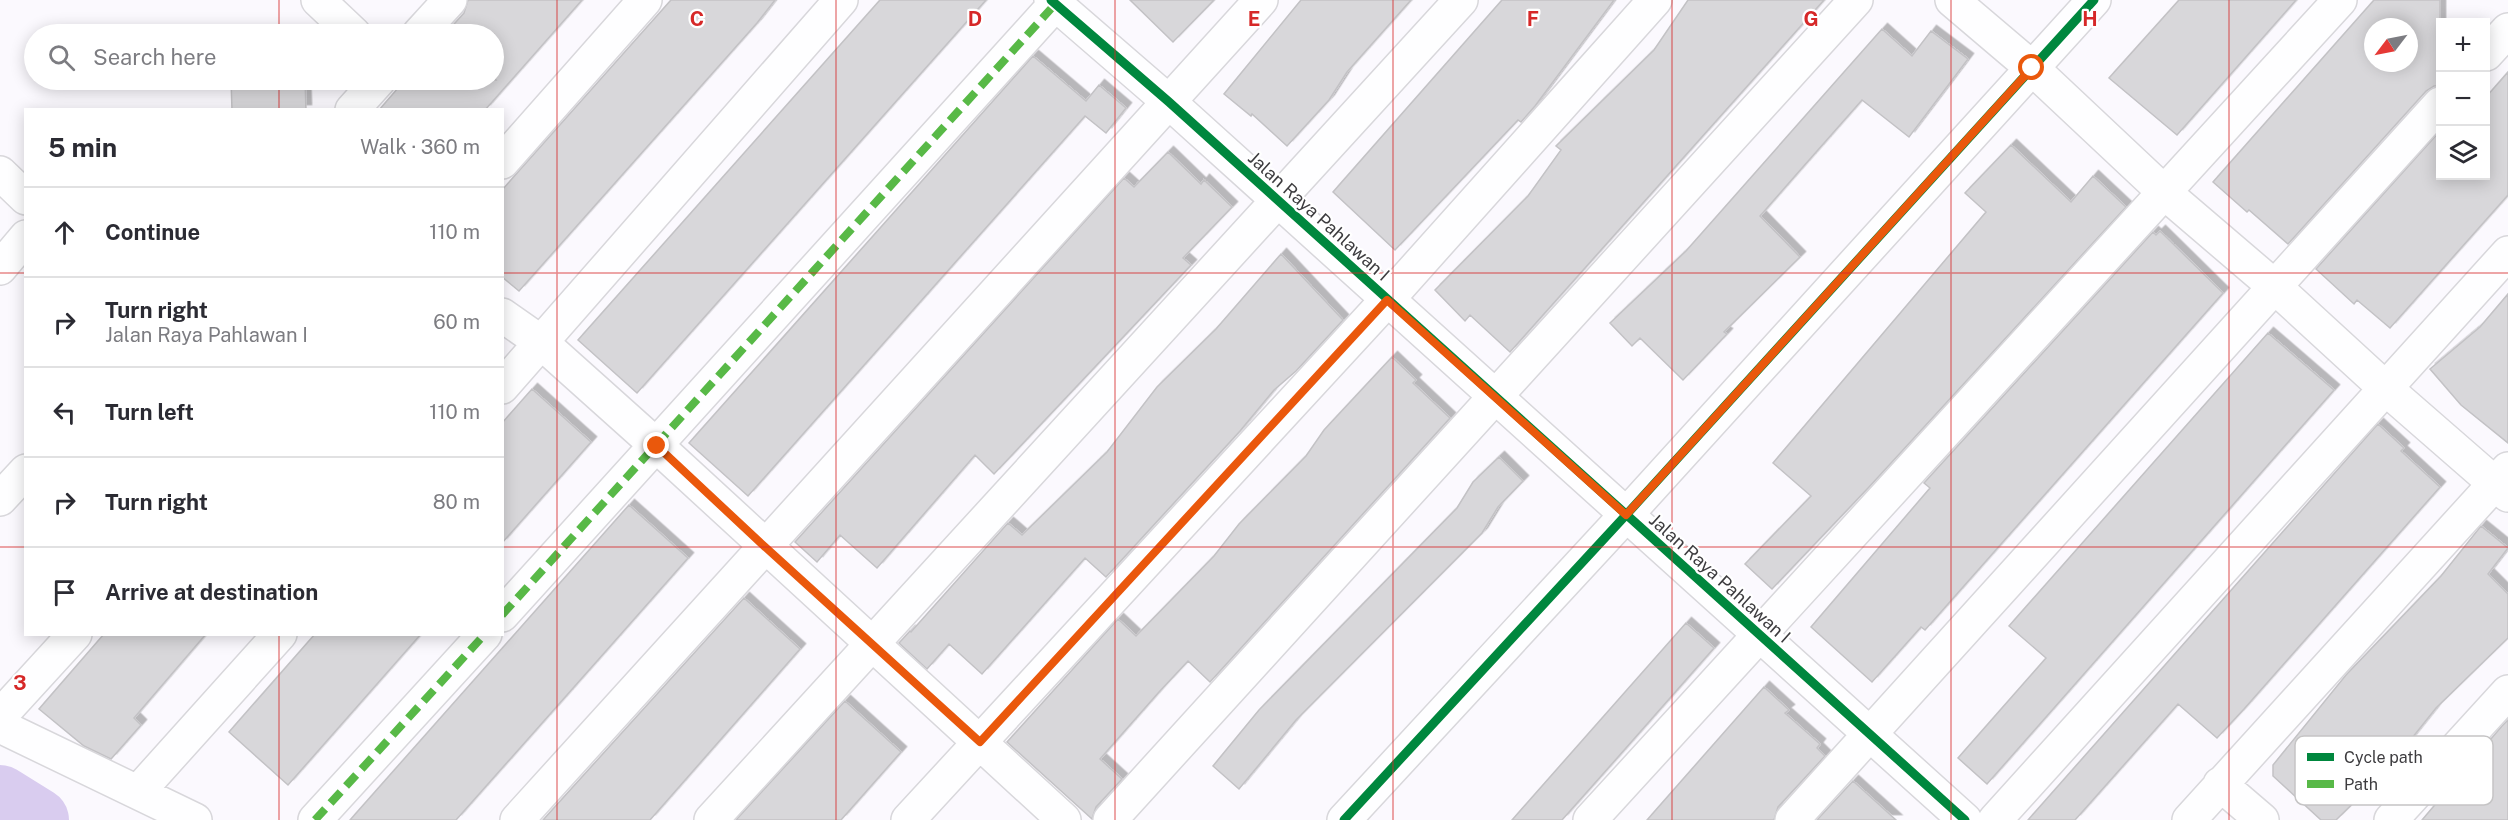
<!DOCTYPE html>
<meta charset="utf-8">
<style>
:root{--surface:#fff;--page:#f7f7f7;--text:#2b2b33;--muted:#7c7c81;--line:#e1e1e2}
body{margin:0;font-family:"Public Sans",sans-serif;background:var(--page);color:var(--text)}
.controls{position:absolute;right:18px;top:18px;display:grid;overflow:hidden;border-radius:0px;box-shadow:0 3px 15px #0003}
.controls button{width:54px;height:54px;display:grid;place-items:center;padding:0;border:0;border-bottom:2px solid var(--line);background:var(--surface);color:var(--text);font:30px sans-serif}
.compass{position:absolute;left:2364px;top:18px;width:54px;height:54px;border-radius:50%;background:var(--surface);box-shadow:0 3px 15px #0003;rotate:238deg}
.stop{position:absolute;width:18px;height:18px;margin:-14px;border:4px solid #ea580c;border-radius:50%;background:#fff}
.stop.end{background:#ea580c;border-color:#fff;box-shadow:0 2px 6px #0008}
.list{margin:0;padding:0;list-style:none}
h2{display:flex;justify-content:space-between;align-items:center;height:78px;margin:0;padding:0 24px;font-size:26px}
h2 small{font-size:20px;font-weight:400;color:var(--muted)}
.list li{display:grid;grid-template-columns:39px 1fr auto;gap:18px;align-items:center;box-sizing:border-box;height:90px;padding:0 24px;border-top:2px solid var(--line)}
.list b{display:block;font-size:22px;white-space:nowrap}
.list p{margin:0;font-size:20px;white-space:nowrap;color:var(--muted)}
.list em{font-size:20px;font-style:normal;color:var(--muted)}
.icon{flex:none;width:33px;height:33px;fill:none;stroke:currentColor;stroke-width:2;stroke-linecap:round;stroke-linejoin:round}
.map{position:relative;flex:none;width:2508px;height:820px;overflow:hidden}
.search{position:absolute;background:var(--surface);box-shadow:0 3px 15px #0003;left:24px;top:24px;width:480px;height:66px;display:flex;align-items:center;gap:15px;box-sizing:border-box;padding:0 21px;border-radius:33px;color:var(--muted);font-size:22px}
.panel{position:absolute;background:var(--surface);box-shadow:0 3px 15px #0003;left:24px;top:108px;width:480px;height:528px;border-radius:0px}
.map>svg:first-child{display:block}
</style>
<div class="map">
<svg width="2508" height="820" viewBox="0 0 2508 820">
<defs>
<filter id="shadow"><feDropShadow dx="5.5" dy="-5.5" stdDeviation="0" flood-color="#0004"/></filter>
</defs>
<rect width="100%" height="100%" fill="#fbf9fe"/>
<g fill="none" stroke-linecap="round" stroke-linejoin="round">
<!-- river -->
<path stroke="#d9ccef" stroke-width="64" d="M0 797 37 820"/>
</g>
<!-- building -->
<path fill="#d8d7da" stroke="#c3c2c5" stroke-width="1.5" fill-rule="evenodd" filter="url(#shadow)" d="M468 0H582L485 110H379L405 80H496L494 77V34H445L464 13Z
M671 0H775L757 23 519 291 502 277V190Z
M880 0H986L637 393 578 340Z
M1130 0H1214L1173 42Z
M1301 0H1411L1347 72 1329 100 1287 146 1252 114 1251 116 1224 94Z
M1502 0H1614L1535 106 1521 122 1518 120 1395 250 1333 192Z
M1688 0H1824L1510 352 1470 315 1465 321 1435 290 1528 196 1561 150 1556 146 1654 50Z
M2179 0H2296L2177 135 2109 78Z
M2374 0H2440V86H2434L2426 91 2288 244 2249 210 2247 212 2213 182ZM2373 27H2409V63H2373Z
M1882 29 1912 56 1931 31 1968 59 1909 137 1862 100 1802 168 1760 216 1800 257 1724 332 1727 334 1683 380 1640 338 1632 346 1610 323 1686 251Z
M1033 56 1086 101 1099 85 1126 108 1106 133 1085 116 748 496 689 443Z
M2508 72V195L2390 328 2357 300 2354 304 2316 269 2440 131V176H2486V97Z
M231 80H305L306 110H232Z
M2011 145 2071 202 2093 176 2126 207 1869 487 1772 589 1745 564 1811 496 1773 463 1986 212 1965 193Z
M1168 152 1201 184 1204 180 1232 207 1183 258 1191 265 994 474 975 455 877 568 840 535 817 562 795 542 1124 178 1134 187Z
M2160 231 2223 293 1925 630 1921 627 1872 682 1811 627 1930 488 1924 483 2153 232 2156 235Z
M1281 254 1343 320 1296 371 1274 390 1240 431 1106 577 1085 558 982 674 949 644 927 669 899 643 910 631 911 632 1008 523 1022 535 1107 452 1157 387 1216 329Z
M2508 294V443L2461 405 2430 369 2480 327Z
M2268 333 2334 390 1987 784 1958 758 2046 658 2009 626Z
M1392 357 1416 380 1413 383 1450 418 1210 682 1188 661 1159 692 1100 759 1122 779 1096 807 1092 819 1007 742 1118 619 1136 636 1214 556 1239 524 1306 456 1324 430Z
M532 389 591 442 502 543V423Z
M2378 424 2404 448 2401 451 2440 487 2244 709 2217 738 2178 704 2075 820H2028Z
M1499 457 1523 481 1498 507 1482 533 1296 720 1239 789 1213 766 1259 710 1457 508 1473 482Z
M629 505 688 558 613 643 456 820H350Z
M2481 526 2508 548 2488 574 2508 594V638L2436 708 2384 773 2336 820H2321L2273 776V765L2346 675 2441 576Z
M744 598 800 649 650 820H543Z
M1686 623 1714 648 1618 757 1562 820H1512Z
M104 634H206L134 718 141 725 111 759 84 746 39 709Z
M315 634H421L288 785 229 732Z
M1764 687 1789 710 1785 713 1820 744 1817 748 1825 756 1778 807 1774 820H1647Z
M845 701 901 752 841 820H736Z
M2508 720V820H2422L2502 726Z
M1853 781 1896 820H1817Z"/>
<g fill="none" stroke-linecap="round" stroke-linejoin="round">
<!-- minor casing -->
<g stroke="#d8d7db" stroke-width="36">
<path id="minor" d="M318 0 354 34
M1051 0 1169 102 1965 820
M1952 0 2032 68 2165 193 2275 287 2384 387 2508 495
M419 34 450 0
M2486 54 2508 30
M352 110 379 80
M502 162 645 0
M0 173 26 198
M0 268 26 237
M502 315 542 343 657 446 1064 820
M502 387 841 0
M0 499 26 471
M502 615 1059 0
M0 716 75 634
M0 726 195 820
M2220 784 2262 820
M138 792 280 634
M315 820 485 634
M517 820 1261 0
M711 820 1461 0
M908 820 1387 300 1655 0
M1110 820 1856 0
M1344 820 1626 515 2094 0
M1590 820 2340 0
M1792 820 2440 104
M1995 820 2508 253
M2189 820 2508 469
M2391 820 2508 692"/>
</g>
<!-- minor -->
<use href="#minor" stroke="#fefeff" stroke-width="33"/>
<!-- quiet -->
<path stroke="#58b947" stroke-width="8" stroke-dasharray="15 8" stroke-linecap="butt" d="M502 615 1058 1
M315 820 485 634"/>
<!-- cycleway casing -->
<g stroke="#fff" stroke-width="13">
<path id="cycleway" d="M1051 0 1169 102 1965 820
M1344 820 1626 515 2094 0"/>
</g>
<!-- cycleway -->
<use href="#cycleway" stroke="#00873e" stroke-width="9"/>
</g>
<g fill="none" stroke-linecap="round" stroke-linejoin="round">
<!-- route -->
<path stroke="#ea580c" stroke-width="8" d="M657 446 764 546 980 742 1387 300 1626 515 2032 68"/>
</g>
<!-- grid -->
<path fill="none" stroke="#d62828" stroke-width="1.5" stroke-opacity="0.55" d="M279 0V34M557 0V820M836 0V820M1115 0V820M1393 0V820M1672 0V820M1951 0V820M2229 0V820M279 80V110M0 273H26M502 273H2508M0 547H26M502 547H2508M279 634V820"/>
<g text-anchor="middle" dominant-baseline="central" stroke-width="4.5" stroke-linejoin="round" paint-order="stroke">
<!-- street labels -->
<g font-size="18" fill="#3d3c3f" stroke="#fff">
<text transform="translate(1319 216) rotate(42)">Jalan Raya Pahlawan I</text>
<text transform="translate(1720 578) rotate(42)">Jalan Raya Pahlawan I</text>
</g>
</g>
<!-- legend -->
<rect x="2295" y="736" width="198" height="69" rx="9" fill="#fff" stroke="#c5c4c5" stroke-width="1.5"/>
<rect x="2307" y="753" width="27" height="8" fill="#00873e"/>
<rect x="2307" y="780" width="27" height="8" fill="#58b947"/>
<g font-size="16" fill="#3d3c3f">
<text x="2344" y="763">Cycle path</text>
<text x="2344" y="790">Path</text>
</g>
<g font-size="20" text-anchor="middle" font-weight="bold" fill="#d62828" stroke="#fff" stroke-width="4.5" stroke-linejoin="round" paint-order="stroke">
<text x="697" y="26">C</text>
<text x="975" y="26">D</text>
<text x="1254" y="26">E</text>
<text x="1533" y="26">F</text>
<text x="1811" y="26">G</text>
<text x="2090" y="26">H</text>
<text x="20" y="690">3</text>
</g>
</svg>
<div class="controls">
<button>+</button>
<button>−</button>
<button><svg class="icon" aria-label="layers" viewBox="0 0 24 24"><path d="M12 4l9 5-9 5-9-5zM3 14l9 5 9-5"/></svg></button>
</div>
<svg class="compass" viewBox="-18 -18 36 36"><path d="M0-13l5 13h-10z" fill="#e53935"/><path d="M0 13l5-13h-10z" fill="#7c7c81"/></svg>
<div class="stop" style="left:2032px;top:68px"></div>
<div class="stop end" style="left:657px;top:446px"></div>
<div class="search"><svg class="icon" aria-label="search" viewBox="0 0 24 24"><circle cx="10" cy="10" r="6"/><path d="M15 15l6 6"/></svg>Search here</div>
<section class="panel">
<h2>5 min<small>Walk · 360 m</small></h2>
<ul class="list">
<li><svg class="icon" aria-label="ahead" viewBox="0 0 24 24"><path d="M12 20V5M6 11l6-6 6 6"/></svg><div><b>Continue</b></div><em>110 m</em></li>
<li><svg class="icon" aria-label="right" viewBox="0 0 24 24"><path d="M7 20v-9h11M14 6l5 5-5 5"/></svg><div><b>Turn right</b><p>Jalan Raya Pahlawan I</p></div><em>60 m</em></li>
<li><svg class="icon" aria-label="left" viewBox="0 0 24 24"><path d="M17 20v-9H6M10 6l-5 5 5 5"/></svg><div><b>Turn left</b></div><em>110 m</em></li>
<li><svg class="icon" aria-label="right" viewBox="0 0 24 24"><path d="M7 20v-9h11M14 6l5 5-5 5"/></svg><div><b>Turn right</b></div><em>80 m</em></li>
<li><svg class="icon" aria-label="arrive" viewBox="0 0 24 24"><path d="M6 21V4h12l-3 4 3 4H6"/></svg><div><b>Arrive at destination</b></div></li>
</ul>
</section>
</div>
